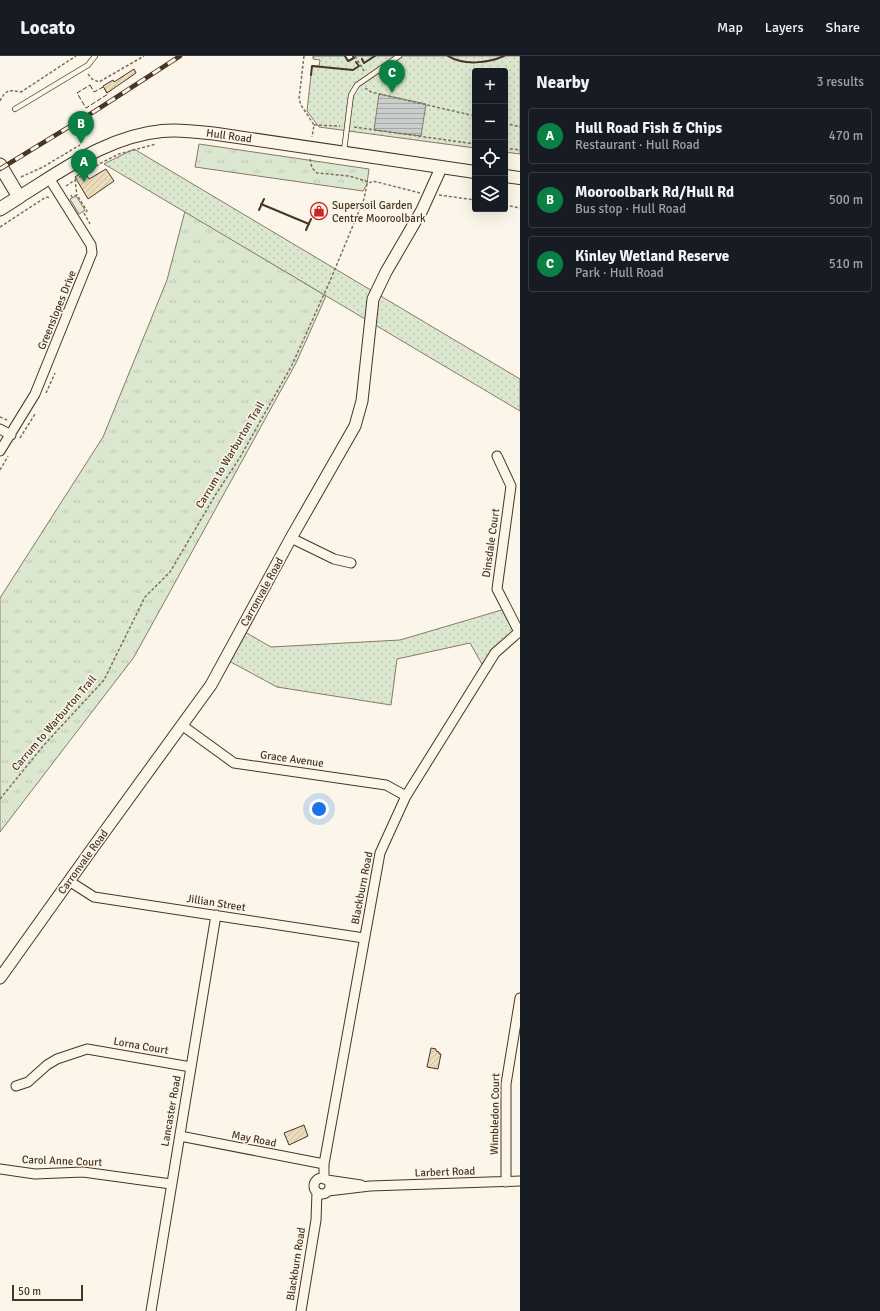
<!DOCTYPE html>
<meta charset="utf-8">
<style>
:root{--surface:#171b24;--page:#20242c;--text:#f1f3f6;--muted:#9ea1a6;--line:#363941;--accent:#0b8043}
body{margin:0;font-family:Signika,sans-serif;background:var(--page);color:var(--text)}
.controls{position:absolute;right:12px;top:12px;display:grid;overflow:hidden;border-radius:4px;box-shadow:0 4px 16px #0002}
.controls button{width:36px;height:36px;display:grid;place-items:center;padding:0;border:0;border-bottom:1px solid var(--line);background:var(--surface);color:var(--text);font:20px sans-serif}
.scale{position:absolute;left:12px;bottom:10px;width:71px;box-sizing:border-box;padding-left:4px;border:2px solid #4a3520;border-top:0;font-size:11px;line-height:14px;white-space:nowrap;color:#4a3520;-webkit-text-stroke:3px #fbf6e9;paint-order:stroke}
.you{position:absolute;left:319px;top:753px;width:14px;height:14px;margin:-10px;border:3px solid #fff;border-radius:50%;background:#1a73e8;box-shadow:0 0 0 6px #1a73e833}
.badge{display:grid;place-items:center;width:26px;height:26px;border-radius:50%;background:var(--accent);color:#fff;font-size:13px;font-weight:700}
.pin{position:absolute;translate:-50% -33px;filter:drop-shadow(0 1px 2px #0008)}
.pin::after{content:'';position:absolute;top:21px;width:14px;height:12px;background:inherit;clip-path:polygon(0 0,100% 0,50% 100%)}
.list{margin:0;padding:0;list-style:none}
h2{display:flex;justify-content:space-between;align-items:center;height:52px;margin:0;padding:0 16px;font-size:17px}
h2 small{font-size:13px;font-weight:400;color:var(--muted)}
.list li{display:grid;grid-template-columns:26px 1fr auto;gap:12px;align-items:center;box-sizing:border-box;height:56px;margin:0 8px 8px;padding:0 8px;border:1px solid var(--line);border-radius:4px}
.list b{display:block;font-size:15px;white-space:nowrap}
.list p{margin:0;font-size:13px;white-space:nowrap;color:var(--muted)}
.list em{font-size:13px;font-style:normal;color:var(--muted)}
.icon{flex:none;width:22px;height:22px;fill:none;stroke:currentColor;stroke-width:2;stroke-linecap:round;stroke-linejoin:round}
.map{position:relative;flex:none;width:520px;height:1255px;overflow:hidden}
header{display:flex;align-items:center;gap:24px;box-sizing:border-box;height:56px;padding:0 20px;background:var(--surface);border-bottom:1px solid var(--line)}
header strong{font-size:19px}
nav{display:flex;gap:22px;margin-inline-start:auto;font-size:14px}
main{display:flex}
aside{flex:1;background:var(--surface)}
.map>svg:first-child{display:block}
</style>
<header>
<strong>Locato</strong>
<nav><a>Map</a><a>Layers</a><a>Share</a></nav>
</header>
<main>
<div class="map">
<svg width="520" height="1255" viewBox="0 0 520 1255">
<defs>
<pattern id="grass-tufts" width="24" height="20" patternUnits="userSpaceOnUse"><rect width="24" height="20" fill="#dce7d0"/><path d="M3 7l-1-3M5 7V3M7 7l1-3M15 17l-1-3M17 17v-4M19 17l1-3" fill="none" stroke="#bec7b2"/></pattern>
<pattern id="park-dots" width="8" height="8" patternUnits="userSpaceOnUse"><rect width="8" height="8" fill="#dce7d0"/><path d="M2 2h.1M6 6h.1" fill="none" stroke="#bec7b2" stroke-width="1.8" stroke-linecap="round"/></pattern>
<pattern id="water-rules" width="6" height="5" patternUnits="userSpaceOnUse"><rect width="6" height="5" fill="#c9cecd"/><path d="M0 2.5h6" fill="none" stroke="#a5a8a6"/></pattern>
<pattern id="building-hatch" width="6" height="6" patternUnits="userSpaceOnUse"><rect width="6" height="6" fill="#ecdcbc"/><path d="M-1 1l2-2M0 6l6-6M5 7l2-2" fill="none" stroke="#ccbda1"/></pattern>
</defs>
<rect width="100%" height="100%" fill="#fbf6e9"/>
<!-- grass -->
<path fill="url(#grass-tufts)" stroke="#887966" d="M199 88 369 113 367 128 363 135 195 111Z
M185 155 326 240 296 307 134 601 0 776V542L103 381 167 224Z"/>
<!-- park -->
<path fill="url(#park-dots)" stroke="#887966" d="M313 0H345L348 5 357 0H520V98L505 96V15H475V92L319 71 307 55 312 10H319L320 4 313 3Z
M134 93 520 323V355L104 108Z
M505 553 516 576 483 610 470 587 397 603 391 649 277 631 229 605 245 576 271 591 400 584Z"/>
<!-- parking -->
<path fill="#ede7d9" stroke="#887966" d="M76 140 85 154 79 158 70 143Z"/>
<!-- water -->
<path fill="url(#water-rules)" stroke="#887966" d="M379 38 426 48 421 80 374 74Z"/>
<!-- building -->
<path fill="url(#building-hatch)" stroke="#4a3520" d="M134 13 136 17 107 37 103 30 113 24 114 26Z
M106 113 114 125 88 143 75 121 84 115 89 123Z
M431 992 436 993V995L439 996V998H441L438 1013 427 1011Z
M304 1069 308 1080 289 1089 284 1077Z"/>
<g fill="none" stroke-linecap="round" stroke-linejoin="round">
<!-- service casing -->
<g stroke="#4a3520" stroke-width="6">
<path id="service" d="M15 53 88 9 95 0
M344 95 351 39 357 29 399 0"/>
</g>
<!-- minor casing -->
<g stroke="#4a3520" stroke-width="11">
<path id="minor" d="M0 373 11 379
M0 395 35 338 92 197 91 189 49 122
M497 400 511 430 497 533 519 576
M291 482 334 503 351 507
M183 670 234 707 386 729 406 740
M69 825 94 841 364 882
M16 1030 28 1026 47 1009 57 1003 87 993 191 1011
M180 1080 324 1108
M0 1113 35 1118 83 1116 171 1128
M314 1130a8 8 0 1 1 16 0a8 8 0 1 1-16 0Z
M324 1123V1108L380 797 406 740 495 597 520 575
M327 1124 361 1129
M506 1126V1028L520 942
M328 1135 370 1130 520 1125
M151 1255 216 859
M301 1255 316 1164 317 1136"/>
</g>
<!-- tertiary casing -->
<g stroke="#4a3520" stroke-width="13">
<path id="tertiary" d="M0 922 92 793 211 629 291 482 355 370 362 345 373 243 386 216 422 154 441 112"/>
</g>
<!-- secondary casing -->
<g stroke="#4a3520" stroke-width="14">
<path id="secondary" d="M505 120 520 122
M19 141C63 114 108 80 162 75 180 73 199 76 217 78L475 116"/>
</g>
<!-- primary casing -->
<g stroke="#4a3520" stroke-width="15">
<path id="primary" d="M0 109 19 141 0 153"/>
</g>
<!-- path -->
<path stroke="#7f6f5c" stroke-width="1.5" stroke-dasharray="3 2" stroke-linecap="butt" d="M304 0 299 43 301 49 314 69 312 81
M355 0 364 15
M88 18 92 23 99 26 144 0
M365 32 371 36 475 60
M0 45C6 33 9 34 21 36L76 0
M505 67 520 71
M314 69 340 70
M354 71 475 88
M505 92 520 94
M310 103 312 112 317 117 349 120 369 126
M21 121 43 111 80 89
M75 124 101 107 119 98 156 88
M66 130 75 124 77 139
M71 139 72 141 77 139 87 155 84 157 90 168
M439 139 475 144
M505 149 520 152
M0 171 46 141 51 142
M46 337 55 317
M0 361 7 364
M20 382 35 358
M0 414 8 400
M0 743 44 689 104 624 145 541 170 516 216 438 239 403 292 309 330 225 364 143 367 128 373 125 420 137"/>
<!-- service -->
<use href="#service" stroke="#fbf6e9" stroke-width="4.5"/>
<!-- minor -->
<use href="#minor" stroke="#fbf6e9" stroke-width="9"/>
<!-- tertiary -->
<use href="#tertiary" stroke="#fbf6e9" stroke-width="11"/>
<!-- secondary -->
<use href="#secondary" stroke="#fbf6e9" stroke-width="12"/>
<!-- primary -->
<use href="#primary" stroke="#fbf6e9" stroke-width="13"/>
<!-- rail casing -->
<g stroke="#4a3520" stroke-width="4.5">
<path id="rail" d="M0 113 95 55 180 0"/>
</g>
<!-- rail -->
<use href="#rail" stroke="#fbf6e9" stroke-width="3" stroke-dasharray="9" stroke-linecap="butt"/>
<!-- fence -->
<path stroke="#4a3520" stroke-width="1" stroke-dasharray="5 2" stroke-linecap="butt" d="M90 29 94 36 103 31 108 38 86 52 77 37Z"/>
<!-- wall -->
<path stroke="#4a3520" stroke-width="2" d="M345 0 348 5 354 2 353 0
M448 0C464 10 488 7 504 0
M362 3 364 7 375 0
M311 19 312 10 353 14 359 10 356 6
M261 148 309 168
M259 154 264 143
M306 174 311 163"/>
</g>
<!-- icons -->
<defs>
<g id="shop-ring" transform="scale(0.9)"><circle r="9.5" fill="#fbf6e9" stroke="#c62828" stroke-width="1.5"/><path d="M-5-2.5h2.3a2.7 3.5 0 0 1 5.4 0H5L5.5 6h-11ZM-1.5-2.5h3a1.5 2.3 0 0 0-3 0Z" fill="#c62828"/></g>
</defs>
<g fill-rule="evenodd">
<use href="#shop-ring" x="319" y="155"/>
</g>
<g text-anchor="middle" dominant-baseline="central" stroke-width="3" stroke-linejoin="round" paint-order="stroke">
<!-- street labels -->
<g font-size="11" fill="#4a3520" stroke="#fbf6e9">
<text transform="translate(229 80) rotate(8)">Hull Road</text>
<text transform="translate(57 254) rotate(-68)">Greenslopes Drive</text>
<text transform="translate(230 399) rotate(-59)">Carrum to Warburton Trail</text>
<text transform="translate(491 487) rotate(-82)">Dinsdale Court</text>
<text transform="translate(262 536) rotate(-61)">Carronvale Road</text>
<text transform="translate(54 667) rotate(-49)">Carrum to Warburton Trail</text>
<text transform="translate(292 703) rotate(8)">Grace Avenue</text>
<text transform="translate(83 806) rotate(-54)">Carronvale Road</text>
<text transform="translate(362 832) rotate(-79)">Blackburn Road</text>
<text transform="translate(216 847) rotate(9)">Jillian Street</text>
<text transform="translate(141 990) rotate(10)">Lorna Court</text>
<text transform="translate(171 1055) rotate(-80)">Lancaster Road</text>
<text transform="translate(495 1058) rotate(-89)">Wimbledon Court</text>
<text transform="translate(254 1083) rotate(11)">May Road</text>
<text transform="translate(62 1105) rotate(2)">Carol Anne Court</text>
<text transform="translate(445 1116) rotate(-2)">Larbert Road</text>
<text transform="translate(296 1208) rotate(-81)">Blackburn Road</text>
</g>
<!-- poi labels -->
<g font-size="11" fill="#4a3520" stroke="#fbf6e9" text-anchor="start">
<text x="332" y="149">Supersoil Garden<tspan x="332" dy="13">Centre Mooroolbark</tspan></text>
</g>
</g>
</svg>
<div class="controls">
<button>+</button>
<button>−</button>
<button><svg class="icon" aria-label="locate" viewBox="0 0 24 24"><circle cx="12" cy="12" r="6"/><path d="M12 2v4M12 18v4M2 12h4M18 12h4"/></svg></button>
<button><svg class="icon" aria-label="layers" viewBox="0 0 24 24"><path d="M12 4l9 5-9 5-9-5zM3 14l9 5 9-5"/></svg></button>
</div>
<div class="scale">50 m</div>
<div class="you"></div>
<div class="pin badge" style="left:84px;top:126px">A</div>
<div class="pin badge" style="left:81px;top:88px">B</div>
<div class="pin badge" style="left:392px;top:37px">C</div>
</div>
<aside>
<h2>Nearby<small>3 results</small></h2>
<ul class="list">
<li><span class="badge">A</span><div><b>Hull Road Fish &amp; Chips</b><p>Restaurant · Hull Road</p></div><em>470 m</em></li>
<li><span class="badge">B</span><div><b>Mooroolbark Rd/Hull Rd</b><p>Bus stop · Hull Road</p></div><em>500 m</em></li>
<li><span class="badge">C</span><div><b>Kinley Wetland Reserve</b><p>Park · Hull Road</p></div><em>510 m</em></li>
</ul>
</aside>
</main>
